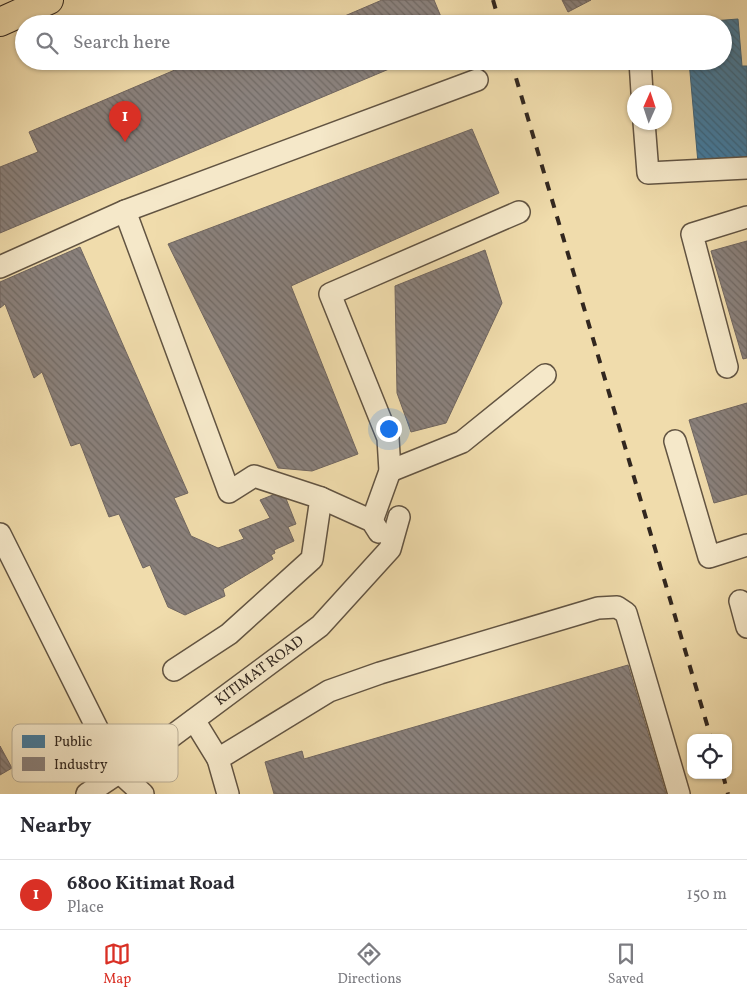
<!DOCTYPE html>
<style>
:root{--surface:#fff;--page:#f7f7f7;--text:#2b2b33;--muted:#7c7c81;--line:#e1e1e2;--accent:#d93025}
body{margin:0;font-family:Vollkorn,serif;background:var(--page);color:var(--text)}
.controls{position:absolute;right:15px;bottom:15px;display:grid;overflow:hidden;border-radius:10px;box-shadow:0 1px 4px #0004}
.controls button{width:45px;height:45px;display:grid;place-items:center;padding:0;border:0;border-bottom:1px solid var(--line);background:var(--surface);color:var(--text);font:25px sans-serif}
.compass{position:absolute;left:627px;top:85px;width:45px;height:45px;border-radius:50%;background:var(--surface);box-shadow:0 1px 4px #0004;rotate:3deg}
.you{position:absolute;left:388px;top:428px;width:18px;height:18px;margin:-12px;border:4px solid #fff;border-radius:50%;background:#1a73e8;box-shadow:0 0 0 8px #1a73e833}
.badge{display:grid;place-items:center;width:32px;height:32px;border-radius:50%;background:var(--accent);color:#fff;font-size:16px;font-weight:700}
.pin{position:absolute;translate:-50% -41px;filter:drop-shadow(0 1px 2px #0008)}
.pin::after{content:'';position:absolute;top:26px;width:18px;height:15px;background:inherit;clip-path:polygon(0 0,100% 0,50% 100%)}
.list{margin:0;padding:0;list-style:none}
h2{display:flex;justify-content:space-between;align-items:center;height:65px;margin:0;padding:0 20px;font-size:21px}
h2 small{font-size:16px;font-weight:400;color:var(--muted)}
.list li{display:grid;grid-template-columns:32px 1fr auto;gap:15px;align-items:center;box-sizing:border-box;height:70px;padding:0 20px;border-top:1px solid var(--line)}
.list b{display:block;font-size:19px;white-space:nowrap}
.list p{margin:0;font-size:16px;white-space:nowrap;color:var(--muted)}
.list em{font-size:16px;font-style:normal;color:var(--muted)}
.icon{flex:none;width:28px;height:28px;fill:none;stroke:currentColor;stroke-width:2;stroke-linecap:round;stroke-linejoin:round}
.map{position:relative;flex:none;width:747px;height:794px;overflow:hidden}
.search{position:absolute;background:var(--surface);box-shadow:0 1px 4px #0004;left:15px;right:15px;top:15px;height:55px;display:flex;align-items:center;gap:12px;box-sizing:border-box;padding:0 18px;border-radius:28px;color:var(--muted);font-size:19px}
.sheet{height:135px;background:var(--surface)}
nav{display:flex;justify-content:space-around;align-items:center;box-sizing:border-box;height:70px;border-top:1px solid var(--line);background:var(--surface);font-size:14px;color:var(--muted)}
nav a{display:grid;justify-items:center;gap:2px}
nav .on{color:var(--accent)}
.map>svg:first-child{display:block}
</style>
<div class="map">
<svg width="747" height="794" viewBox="0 0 747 794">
<defs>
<pattern id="public-back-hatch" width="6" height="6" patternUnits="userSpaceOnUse" patternTransform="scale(1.25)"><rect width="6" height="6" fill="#457b9d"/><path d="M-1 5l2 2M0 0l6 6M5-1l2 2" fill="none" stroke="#3a657f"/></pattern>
<pattern id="industry-back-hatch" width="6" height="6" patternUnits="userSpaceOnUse" patternTransform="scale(1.25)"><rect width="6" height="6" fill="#8a817c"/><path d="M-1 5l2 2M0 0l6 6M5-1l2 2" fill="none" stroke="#716a65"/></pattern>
</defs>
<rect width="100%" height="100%" fill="#f0dcac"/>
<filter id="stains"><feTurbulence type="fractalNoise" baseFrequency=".004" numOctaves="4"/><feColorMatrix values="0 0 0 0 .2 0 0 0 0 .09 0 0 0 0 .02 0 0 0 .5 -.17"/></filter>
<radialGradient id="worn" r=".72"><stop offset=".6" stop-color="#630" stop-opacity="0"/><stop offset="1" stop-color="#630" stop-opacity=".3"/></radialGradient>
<!-- public -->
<path fill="url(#public-back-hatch)" stroke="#3f6277" d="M738 19 742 66H747V159L698 163 689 61H723V24L686 23Z"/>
<!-- industry -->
<path fill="url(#industry-back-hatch)" stroke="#706660" d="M382 0H434L444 24H326Z
M562 0H591L568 12Z
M196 61H408L0 233V167L38 152 29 132Z
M472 129 499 193 291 286 358 454 312 471 278 468 168 244Z
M747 241V358L743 359 711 251Z
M80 247 188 493 174 498 191 536 218 548 244 539 239 530 270 518 260 500 283 491 296 524 288 527 294 541 274 550 275 553 271 555 273 559 223 589 225 596 185 615 168 607 150 565 143 568 119 514 109 517 80 443 71 446 42 372 34 378 5 304 0 308V282Z
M485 250 502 303 446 423 411 432 397 393 395 286Z
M747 403V494L714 503 689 420Z
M628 665 666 794H274L265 762 302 751 304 759Z
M0 746 12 768 0 775Z"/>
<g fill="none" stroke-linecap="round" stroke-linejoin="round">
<!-- minor casing -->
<g stroke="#625442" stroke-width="24">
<g id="minor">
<path d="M640 61 642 92"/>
<path d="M644 122 648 173 747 168"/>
<path d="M125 211 229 492 254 476 321 498 312 559 229 634 174 670"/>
<path d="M0 267 125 211 477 80"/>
<path d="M727 367 692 234 747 217"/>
<path d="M675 441 709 557 747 545"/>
<path d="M390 471 462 442 545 375"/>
<path d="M321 498 372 521 379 532"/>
<path d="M372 521 390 471 388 438 330 294 519 212"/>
<path d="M0 534 119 772 143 794"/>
<path d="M740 601 747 627"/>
<path d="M194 720 218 759"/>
<path id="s1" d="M87 794 160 745 320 626 390 549 399 517"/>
<path d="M228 794 218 759 329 691 380 673 598 608 617 607 626 613 679 794"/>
</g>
</g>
<!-- highway casing -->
<g stroke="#32271f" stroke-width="30">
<path id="highway" d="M0 22 49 0"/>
</g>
<!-- minor -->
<use href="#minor" stroke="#f5e8c9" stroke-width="21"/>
<!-- highway -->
<use href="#highway" stroke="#f0dcac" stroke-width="28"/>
<!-- rail -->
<path stroke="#32271f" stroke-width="4" stroke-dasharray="9 9" stroke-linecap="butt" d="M493 0 500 24
M511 61 711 738
M723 775 728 794"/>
</g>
<g text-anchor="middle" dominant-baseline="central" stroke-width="5" stroke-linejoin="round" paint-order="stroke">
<!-- street labels -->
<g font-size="15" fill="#32271f" stroke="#f5e8c9">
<text stroke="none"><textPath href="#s1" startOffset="212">KITIMAT ROAD</textPath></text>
</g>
</g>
<!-- legend -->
<rect x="12" y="724" width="166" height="58" rx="8" fill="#f5e8c9" stroke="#baae96" stroke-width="1"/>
<rect x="22" y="735" width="23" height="13" fill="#457b9d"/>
<rect x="22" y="757" width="23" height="14" fill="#8a817c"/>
<g font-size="14" fill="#32271f">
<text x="54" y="746">Public</text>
<text x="54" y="769">Industry</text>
</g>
<rect width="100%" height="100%" filter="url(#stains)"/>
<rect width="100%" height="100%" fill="url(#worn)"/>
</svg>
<div class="controls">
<button><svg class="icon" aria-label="locate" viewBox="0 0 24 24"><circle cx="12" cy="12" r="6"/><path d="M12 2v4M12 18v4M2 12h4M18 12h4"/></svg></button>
</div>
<svg class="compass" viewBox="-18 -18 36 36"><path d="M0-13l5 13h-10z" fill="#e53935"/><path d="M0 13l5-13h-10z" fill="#7c7c81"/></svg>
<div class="you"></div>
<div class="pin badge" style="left:125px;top:142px">1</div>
<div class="search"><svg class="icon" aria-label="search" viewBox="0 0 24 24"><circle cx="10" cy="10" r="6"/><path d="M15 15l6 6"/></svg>Search here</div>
</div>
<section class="sheet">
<h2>Nearby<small></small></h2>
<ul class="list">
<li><span class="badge">1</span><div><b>6800 Kitimat Road</b><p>Place</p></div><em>150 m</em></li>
</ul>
</section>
<nav>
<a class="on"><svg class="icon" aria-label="map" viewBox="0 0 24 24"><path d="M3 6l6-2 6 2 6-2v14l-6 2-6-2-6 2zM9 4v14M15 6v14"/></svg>Map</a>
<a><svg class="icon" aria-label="directions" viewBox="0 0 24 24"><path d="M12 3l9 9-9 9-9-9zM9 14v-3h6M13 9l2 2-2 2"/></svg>Directions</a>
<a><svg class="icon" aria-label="saved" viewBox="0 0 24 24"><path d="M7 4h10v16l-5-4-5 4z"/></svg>Saved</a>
</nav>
